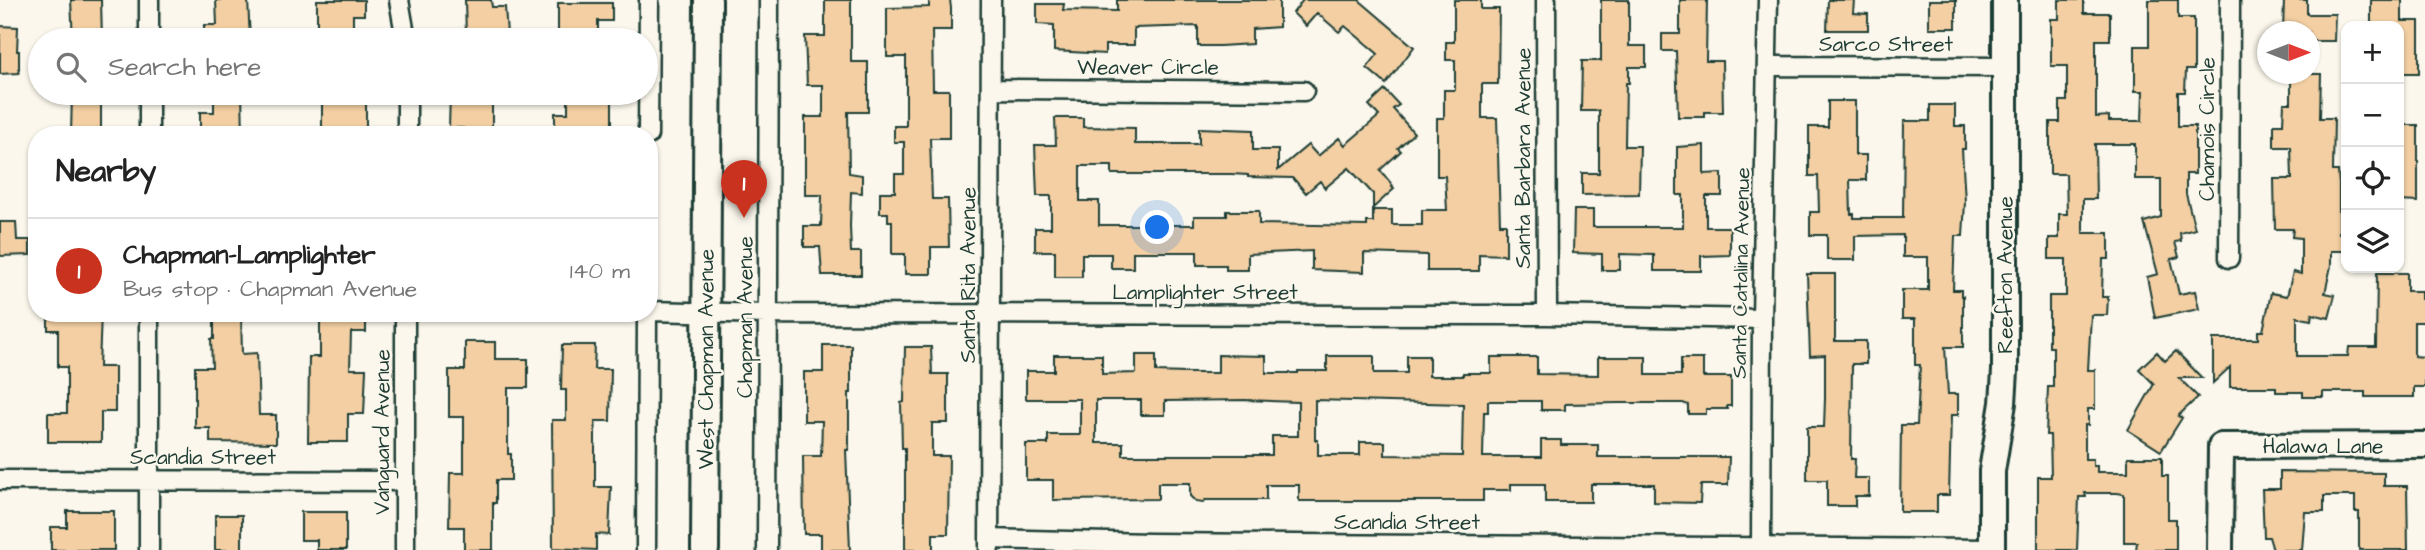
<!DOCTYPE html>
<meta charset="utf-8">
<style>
:root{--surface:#fff;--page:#f2f2f2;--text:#222;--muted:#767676;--line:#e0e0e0;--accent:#c8321e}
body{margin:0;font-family:"Architects Daughter",sans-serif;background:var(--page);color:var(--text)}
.controls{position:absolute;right:21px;top:21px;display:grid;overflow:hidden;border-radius:14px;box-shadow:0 2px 5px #0004}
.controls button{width:63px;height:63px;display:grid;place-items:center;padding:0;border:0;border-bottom:2px solid var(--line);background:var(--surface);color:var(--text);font:35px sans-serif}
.compass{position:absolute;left:2257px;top:21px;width:63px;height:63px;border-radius:50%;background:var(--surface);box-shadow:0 2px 5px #0004;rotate:90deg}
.you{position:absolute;left:1158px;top:228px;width:24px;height:24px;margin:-18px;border:5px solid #fff;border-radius:50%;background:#1a73e8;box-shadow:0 0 0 10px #1a73e833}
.badge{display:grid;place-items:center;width:46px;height:46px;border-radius:50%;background:var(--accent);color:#fff;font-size:23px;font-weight:700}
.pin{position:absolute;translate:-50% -58px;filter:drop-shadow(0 2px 4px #0008)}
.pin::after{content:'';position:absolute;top:37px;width:24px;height:21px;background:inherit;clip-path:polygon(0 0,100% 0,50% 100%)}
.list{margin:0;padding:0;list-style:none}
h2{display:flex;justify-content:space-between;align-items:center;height:91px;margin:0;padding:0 28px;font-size:30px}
h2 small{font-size:23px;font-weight:400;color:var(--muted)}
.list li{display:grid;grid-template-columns:46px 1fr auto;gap:21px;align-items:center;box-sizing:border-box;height:105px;padding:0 28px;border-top:2px solid var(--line)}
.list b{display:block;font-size:26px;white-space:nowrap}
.list p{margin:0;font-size:23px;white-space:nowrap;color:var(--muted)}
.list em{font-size:23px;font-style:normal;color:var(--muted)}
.icon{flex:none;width:38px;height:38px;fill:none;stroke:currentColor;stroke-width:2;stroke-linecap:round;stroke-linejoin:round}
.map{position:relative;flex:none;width:2425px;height:550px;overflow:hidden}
.search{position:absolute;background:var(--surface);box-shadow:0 2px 5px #0004;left:28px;top:28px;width:630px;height:77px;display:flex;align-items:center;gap:18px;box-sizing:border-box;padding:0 24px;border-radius:38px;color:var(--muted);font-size:26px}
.panel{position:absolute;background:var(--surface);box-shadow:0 2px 5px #0004;left:28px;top:126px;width:630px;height:196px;border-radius:28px}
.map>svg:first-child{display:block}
</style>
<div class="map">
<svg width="2425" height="550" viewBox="0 0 2425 550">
<rect width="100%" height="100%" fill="#fbf7ec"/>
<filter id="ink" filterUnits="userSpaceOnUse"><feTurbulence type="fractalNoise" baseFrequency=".0143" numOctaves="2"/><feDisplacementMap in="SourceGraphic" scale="14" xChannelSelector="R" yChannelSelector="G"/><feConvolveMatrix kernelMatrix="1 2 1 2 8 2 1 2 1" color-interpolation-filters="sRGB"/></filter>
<g filter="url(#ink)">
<!-- building -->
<path fill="#f3cfa3" stroke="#1f3d34" stroke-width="2" fill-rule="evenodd" d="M71 0H101L102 40H73Z
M216 0H248L250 40H204V25H217Z
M317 0H364V15H353V40H317Z
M465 0H491L492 7H505L507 34 466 36Z
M825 0H851V62H868V112H848L849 173 862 175V193L851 192 850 226 851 252H861V275H822L820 247H804V226H821L822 195H805V117H823V85H807L805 36H825Z
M929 0H950L951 8V30H932L933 90H949V138H930L932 199H948L949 247H931V274H905V254H892V221H888V213H880V192H895V174H904V142H894V126H906V57H887V8L929 7Z
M1117 0H1279V27L1252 29V44L1220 46H1198V26L1134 28V45H1105V54L1054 51V25L1037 24V4H1064L1063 10 1117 11Z
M1303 0H1359L1414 47 1386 84 1367 68 1378 54 1345 26 1339 32 1317 13 1306 26 1293 13Z
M1454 0H1481V9H1499L1498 84H1482V118H1497L1500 224H1506V255L1479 254V271H1427V255L1364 253V272L1312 270V251L1248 254V270H1226V265H1197V252H1133V268H1111V254H1082V277H1055V251H1035V228H1051V196H1037L1035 145H1056L1055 118H1083V127L1135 128V144H1199V128L1253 130V150H1278V170L1308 145 1318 156 1339 138 1345 145 1379 116 1369 105 1385 90 1399 105 1393 109 1414 133 1398 148 1401 151 1380 170 1393 186 1392 187 1394 189 1373 208V194L1349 168 1325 188 1320 181 1306 193 1293 178 1248 177V175L1231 174H1112V166H1080V201H1099V225H1194V216H1227V211H1259V224L1367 226V222H1373V210H1392V225H1422V210H1447L1445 176H1437V118H1444V90H1455V60H1446V42H1454Z
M1601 0H1629V46H1646V67H1629V83H1626L1625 146H1640L1639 194 1582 195V173H1599V111H1581L1582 61H1601Z
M1680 0H1707L1706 61H1722L1723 112H1705V117H1678L1676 51H1662V34H1680Z
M1828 0H1854L1853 13 1868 14V30H1827Z
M1929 0H1956V28H1929Z
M2059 0H2084V13H2110V40H2096V117L2109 116V121H2142L2143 91H2135V46H2149V0H2178V18H2194V70H2186L2185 92H2178V126H2195V174H2186V194L2195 229 2180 233 2181 241 2175 242 2179 257 2171 259 2179 294 2195 291 2199 309 2155 318 2147 277 2158 274 2144 222 2161 217V179H2135V144H2095L2096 199H2083V233H2109V259H2103L2102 297H2108L2107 315H2091L2088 370H2095V409H2088V425H2085V459H2093V466H2097V472H2128V457H2162V476H2168V519H2176V550H2136L2137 542H2124V494L2117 493H2085L2086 497H2079L2077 550H2038V477H2051L2050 435H2046L2048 387H2053V347H2049V296H2066V259H2049V238H2059V214H2067L2066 174H2050V122H2060V101H2067V66H2051V19H2059Z
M2284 0H2307V14H2335L2334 41H2309V32H2283Z
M2371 0H2402V21H2419V73H2399V26H2371Z
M558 3H612V21H598V40H558Z
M0 26 18 27 17 51H19V73L0 74Z
M2291 74H2321L2320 118H2334L2333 171H2338L2339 184V233H2345V251H2331V266L2325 293 2335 295 2329 318 2312 314 2311 320 2297 317V356H2348L2349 347H2376L2377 273H2407V291H2421V299H2425V322H2414V356L2425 357V387H2414V397H2365V392H2323V397H2303V392H2276V387H2230V367L2213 383V339H2258V331H2263L2271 293 2287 296 2293 272 2301 274V238L2292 237 2293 229H2275L2274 179H2292L2291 147H2274V124H2283L2284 103H2291Z
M72 93H101V135H71Z
M214 93H242L243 135H200V112H214Z
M322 93H366V133L322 135Z
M450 93H492V135H463V128H449Z
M568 93H612V135H555V113H568Z
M1828 101H1855V155H1866V180H1850L1851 214H1854V218H1903L1904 121H1930V105H1955V126H1965V149H1962L1965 202 1963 236H1955L1953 290H1961V296H1963V347H1945L1948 394H1958V415H1951L1949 495H1937V512H1900L1901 425H1917L1920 365H1915V319H1902V290H1928V257H1903V235L1855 236V260H1827V235H1810V212H1819L1818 176H1809V127H1828Z
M2399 125H2418V202L2399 201Z
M1704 145V174L1722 173V196H1706V227H1730V255L1701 256V271H1654V255L1620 254V270H1602V254L1573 253 1574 210H1593V227H1683V195H1677V147Z
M0 222H16L17 240H30V255L0 256Z
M1807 274H1835V341H1866V364H1852L1851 459H1855L1854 478H1869V496H1855V506H1827V480H1807V427H1824L1825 398V355L1810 356Z
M48 313H101L99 367H115V412H101V442H48V413H67V367H58V330H48Z
M214 313H241L242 354 257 353 259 415H276V443L210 442V428H195V367H212L211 339H214Z
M320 313H366V332H351L350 369H366L364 414H348V442H308L309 357H320Z
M465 342H495V359H528V388H508V454H511V480H496V503H493V550H464V527H449L450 473H464V417H449V370H465Z
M562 345H595L594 369H611L610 421H595V487H611L609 535 596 534V550L553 548 552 420H566V390H561Z
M823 345H851V393H849V450H846L850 550H821V534H804L803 456H821L822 421H804V372H823Z
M905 347H931L932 374H948V423H932V456H949L948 534H933V550H905V448H902L901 403 904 402Z
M2176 351 2202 378H2179L2198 397 2178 416 2182 418 2161 451 2128 430 2154 384 2139 369 2157 352 2165 361Z
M1054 355H1102V374L1136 373V355H1156V372L1186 373H1218V355L1266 356V373H1298V371H1327V356H1374V373H1407V356H1429V376H1463V373H1491V357H1537V374L1598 375V357H1646V375H1681V359H1703V377H1731V406H1727V409H1706V414H1688V405L1683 403H1618L1565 404V410H1541V401H1488V412H1484L1483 457H1541V440H1561V445H1598V457H1729L1728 485H1701L1700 503 1654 502V484H1591V502H1545V484H1511V490H1483V501H1299V485H1266V500H1205L1203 503 1196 502 1190 496V483H1158V499L1053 500V480H1026V444H1048V435H1080V399H1026V371H1054ZM1096 400H1141V415H1165V401L1245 400 1298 402V436H1272V455H1123V443H1096ZM1315 400 1463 404 1462 456 1385 455V442H1360V455H1318V440H1315Z
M2280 472 2384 473V486H2407L2408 550H2359V512H2355V496H2324V512H2305L2302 550H2273L2269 537H2264L2262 489H2280Z
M67 511H114V550H51V527H67Z
M301 512H346V550H317V540H301Z
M215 515H242V550H215Z"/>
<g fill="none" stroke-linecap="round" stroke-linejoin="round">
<!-- street casing -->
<g stroke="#1f3d34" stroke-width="23">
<path id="street" d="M149 0V40
M399 0 406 40
M1546 0 1547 315
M1768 66 2004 67
M991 89 1304 91
M149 93V135
M407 135V93
M648 135 649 0
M2229 258 2230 0
M649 311 768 314 1547 315 1762 319
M149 313V550
M405 313V550
M0 480 405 481
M989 539 1150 543 1992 549
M1761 548 1762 319 1768 0
M989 549 991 0
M646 550 647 313
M767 550 769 0"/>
</g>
<!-- secondary casing -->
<g stroke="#1f3d34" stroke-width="30">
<path id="secondary" d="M1992 550V471L2003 403 2005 371V0
M2220 550 2221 446 2425 445"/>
</g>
<!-- primary casing -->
<g stroke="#1f3d34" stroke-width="32">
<path id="primary" d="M705 550 708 0"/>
</g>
<!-- street -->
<use href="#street" stroke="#fbf7ec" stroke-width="18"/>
<!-- secondary -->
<use href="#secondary" stroke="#fbf7ec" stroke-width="24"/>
<!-- primary -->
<use href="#primary" stroke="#fbf7ec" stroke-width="26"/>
</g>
</g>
<g text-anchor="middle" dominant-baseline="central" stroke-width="5" stroke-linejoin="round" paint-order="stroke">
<!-- street labels -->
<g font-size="21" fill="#1f3d34" stroke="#fbf7ec">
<text x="1886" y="44">Sarco Street</text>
<text x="1148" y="67">Weaver Circle</text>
<text transform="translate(2207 129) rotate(-90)">Chamois Circle</text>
<text transform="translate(1523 158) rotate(-90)">Santa Barbara Avenue</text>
<text transform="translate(1741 273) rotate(-89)">Santa Catalina Avenue</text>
<text transform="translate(968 275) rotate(-90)">Santa Rita Avenue</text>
<text transform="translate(2005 275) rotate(-90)">Reefton Avenue</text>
<text x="1205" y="292">Lamplighter Street</text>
<text transform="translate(745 317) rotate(-90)">Chapman Avenue</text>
<text transform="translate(706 359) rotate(-90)">West Chapman Avenue</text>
<text transform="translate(382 432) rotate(-90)">Vanguard Avenue</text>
<text x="2323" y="446">Halawa Lane</text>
<text x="203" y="457">Scandia Street</text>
<text x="1407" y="522">Scandia Street</text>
</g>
</g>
</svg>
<div class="controls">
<button>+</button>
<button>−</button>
<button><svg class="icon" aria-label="locate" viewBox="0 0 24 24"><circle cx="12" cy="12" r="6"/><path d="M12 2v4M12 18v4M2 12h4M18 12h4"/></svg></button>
<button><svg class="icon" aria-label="layers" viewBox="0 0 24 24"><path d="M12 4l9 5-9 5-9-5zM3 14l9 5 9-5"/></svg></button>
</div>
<svg class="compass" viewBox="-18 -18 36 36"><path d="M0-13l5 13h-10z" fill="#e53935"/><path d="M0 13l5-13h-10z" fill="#767676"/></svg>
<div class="you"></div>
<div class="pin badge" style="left:744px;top:218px">1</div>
<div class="search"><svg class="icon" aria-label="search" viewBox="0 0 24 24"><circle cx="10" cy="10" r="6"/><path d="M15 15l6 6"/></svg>Search here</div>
<section class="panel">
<h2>Nearby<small></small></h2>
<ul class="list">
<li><span class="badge">1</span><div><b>Chapman-Lamplighter</b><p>Bus stop · Chapman Avenue</p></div><em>140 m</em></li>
</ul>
</section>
</div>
